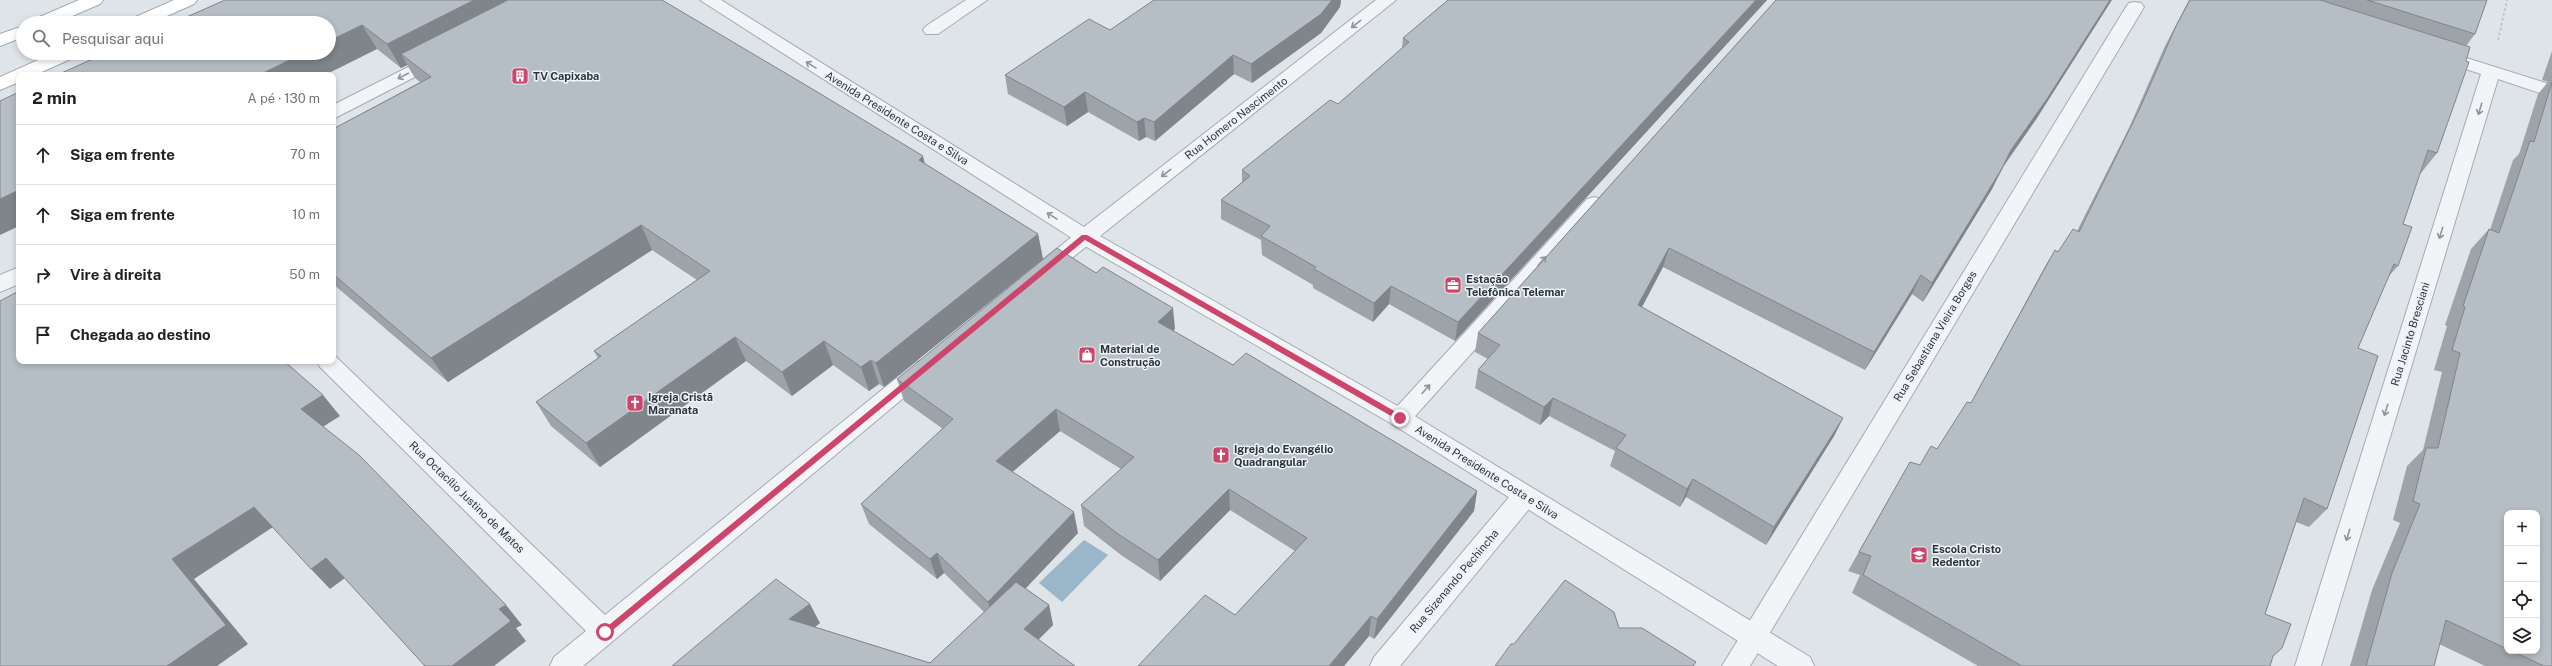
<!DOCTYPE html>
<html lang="pt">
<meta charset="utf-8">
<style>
:root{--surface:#fff;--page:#f2f2f2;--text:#202124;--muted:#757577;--line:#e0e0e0}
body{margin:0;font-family:"Public Sans",sans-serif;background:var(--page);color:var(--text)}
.controls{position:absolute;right:12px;bottom:12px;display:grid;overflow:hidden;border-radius:8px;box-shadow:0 2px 6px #0003}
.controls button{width:36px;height:36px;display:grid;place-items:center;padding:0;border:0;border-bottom:1px solid var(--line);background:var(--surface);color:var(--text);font:20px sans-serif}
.stop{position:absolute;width:12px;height:12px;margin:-9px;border:3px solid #cd456b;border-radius:50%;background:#fff}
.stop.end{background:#cd456b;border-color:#fff;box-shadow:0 1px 4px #0008}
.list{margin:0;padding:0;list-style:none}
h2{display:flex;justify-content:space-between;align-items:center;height:52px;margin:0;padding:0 16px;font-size:17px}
h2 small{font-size:13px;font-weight:400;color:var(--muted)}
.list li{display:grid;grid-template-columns:26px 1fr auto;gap:12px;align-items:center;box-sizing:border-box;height:60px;padding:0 16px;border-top:1px solid var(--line)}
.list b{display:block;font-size:15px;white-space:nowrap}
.list em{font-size:13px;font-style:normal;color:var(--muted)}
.icon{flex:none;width:22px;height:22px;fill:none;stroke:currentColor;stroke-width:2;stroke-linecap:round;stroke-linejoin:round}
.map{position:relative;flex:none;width:2552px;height:666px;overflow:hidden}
.search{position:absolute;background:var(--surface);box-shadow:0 2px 6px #0003;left:16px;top:16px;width:320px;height:44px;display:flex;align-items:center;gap:10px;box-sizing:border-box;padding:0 14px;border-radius:22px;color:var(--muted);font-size:15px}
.panel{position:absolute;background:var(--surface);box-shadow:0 2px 6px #0003;left:16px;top:72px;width:320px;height:292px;border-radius:8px}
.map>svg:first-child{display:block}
</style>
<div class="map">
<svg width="2552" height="666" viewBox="0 0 2552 666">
<rect width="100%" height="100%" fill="#dfe4e8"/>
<!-- water -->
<path fill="#9ab6c8" d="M1084 540 1108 555 1062 602 1039 583Z"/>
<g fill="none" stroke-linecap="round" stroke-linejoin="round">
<!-- service casing -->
<g stroke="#a4acb2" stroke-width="2">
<path id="service" d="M966 0H987L938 34H926L923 30 926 26Z"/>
</g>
<!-- minor casing -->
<g stroke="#a4acb2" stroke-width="2">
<path id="minor" d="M2135 2 2141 3 2144 7 1750 666H1722L2126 7 2129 3Z
M2441 50 2552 85V97L2498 79 2321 666H2295L2481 74 2435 59 2432 55 2435 51Z
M438 52 444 54 447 58 444 62 333 119V105Z
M1594 197 1601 199 1604 204 1601 209 1408 424 1400 427 1392 424 1388 418 1392 412 1587 199Z
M1085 230 1092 232 1095 237 1092 242 1048 277 1041 280 1034 277 1030 272 1034 267 1078 232Z
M19 267V284L0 292V275Z
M333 354 605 615 915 363 923 360 931 363 934 369 931 375 583 666H550L554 657 586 631 320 367 317 361H333Z
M1525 486 1534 489 1537 496 1534 503 1400 666H1370L1374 657 1516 489Z"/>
</g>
<!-- tertiary casing -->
<g stroke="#a4acb2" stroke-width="2">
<path id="tertiary" d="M700 0H721L1084 227 1376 0H1396L1100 236 1408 412 1810 657 1814 666H1778L1392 424 1078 242Z"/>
</g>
<!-- primary casing -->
<g stroke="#9eaab4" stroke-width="2">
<path id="primary" d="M79 0H103L100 4 56 23H32L35 19Z
M174 0H197L194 4 151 23H128L131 19Z
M23 26V37L0 46V34Z
M54 53H78L75 57 35 75H19V82L0 90V77Z"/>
</g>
<!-- path -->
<path stroke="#bdc2c7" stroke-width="2" stroke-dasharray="2.5 2.5" stroke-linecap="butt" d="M2498 40 2507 0"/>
<!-- service -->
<use href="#service" fill="#f2f4f7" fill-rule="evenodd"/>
<!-- minor -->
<use href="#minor" fill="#f2f4f7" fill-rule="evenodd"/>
<!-- tertiary -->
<use href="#tertiary" fill="#f2f4f7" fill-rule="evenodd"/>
<!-- primary -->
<use href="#primary" fill="#fff" fill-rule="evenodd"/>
</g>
<!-- wall -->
<path fill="#9da3a9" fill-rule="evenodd" d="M662 0 1038 234 1043 259 884 387 879 384 869 391 833 365 792 396 746 361 600 467 551 426 536 402 598 358 594 351 697 280 652 250 448 382 333 284V129L420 82 415 78 407 65 401 68 377 49 329 23Z
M1154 0H1341L1340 7 1321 33 1252 83 1234 74 1155 141 1146 137 1139 141 1088 112 1067 126 1008 94 1005 75 1110 30Z
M1448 0H1767L1455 341 1389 304 1373 322 1313 288V285L1262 255 1261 240 1221 219V200L1242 182V170L1338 104 1402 49 1403 38Z
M1776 0 2037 118 2004 166 1992 189 1923 302 1912 294 1865 370 1663 267 1642 307 1843 418 1834 436 1766 545 1686 497 1680 507 1610 466 1615 451 1549 416 1540 425 1475 388 1478 370 1488 359 1475 352 1478 333Z
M2189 0H2487L2475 34 2466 46V61L2437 153 2421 173H2420L2403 224 2398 266 2388 277 2358 348 2327 509 2309 527 2296 522 2265 614 2273 656 2270 666H1978L1852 593 1860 575 1848 571 1910 462 1920 465 1937 449 1971 403 2043 270 2055 250 2058 252 2077 231 2129 128 2165 46Z
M2552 51V666H2485L2439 644 2434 666H2350L2372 590 2400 523 2393 520 2407 466 2423 450 2442 372 2434 370 2447 326 2445 325 2471 249 2489 229 2490 230 2513 160 2519 154 2538 94 2548 82 2542 80ZM2507 513 2537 651H2507Z
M1175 329 1173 331 1233 365 1477 491 1474 511 1374 639 1369 636 1344 666H1138L1235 615 1295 551 1230 510 1160 581 1121 555 1084 526 1081 505 1121 469 1060 431 1012 472 1078 533 1025 588 1049 605 1053 625 1038 640 1075 666H672L820 623 815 627 930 663 984 612 944 573 937 579 869 524 861 504 943 429 904 401 897 379Z"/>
<!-- shaded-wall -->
<path fill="#7f858a" d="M474 0H533L401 54 407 65 401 68 387 44Z
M1332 0H1341L1340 7 1321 33 1252 83 1251 64Z
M1756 0H1767L1455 341 1458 322Z
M2110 0H2112L2037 118 2001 169 2011 150Z
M362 25 377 49 325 75H259L304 53H329V41Z
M1233 55 1234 74 1155 141 1154 122Z
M1085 92 1088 112 1067 126 1064 107Z
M1144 118 1146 137 1139 141 1137 122Z
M923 156 929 181 919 160Z
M2001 170 1992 189 1923 302 1932 283Z
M19 190V226L0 235V199Z
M641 225 652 250 448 382 431 358Z
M1038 234 1043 259 884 387 876 363Z
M1669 248 1663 267 1633 324 1638 305Z
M1921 275 1912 294 1865 370 1874 352Z
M1391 286 1389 304 1373 322 1374 303Z
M1173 308 1175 329 1160 344 1158 322Z
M735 337 746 361 600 467 586 443Z
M824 341 833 365 792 396 782 372Z
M871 360 879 384 869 391 861 367Z
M323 395 340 416 318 430 301 409Z
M1553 398 1549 416 1540 425 1544 407Z
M1056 409 1060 431 1001 482 996 461Z
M1843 418 1834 436 1766 545 1774 527Z
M1693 479 1686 497 1680 507 1687 489Z
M1229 489 1230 510 1160 581 1158 560Z
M1477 491 1474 511 1374 639 1377 619Z
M254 507 273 527 194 579 248 644 217 666H167L172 559Z
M1074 512 1078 533 994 622 988 602Z
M937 553 944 573 937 579 930 559Z
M326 558 345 578 330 589 311 569Z
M810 604 820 623 799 639 789 619Z
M506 605 522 625 516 628 526 641 494 666H451L499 609Z
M1049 605 1053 625 1029 649 1024 629Z
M1371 616 1369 636 1344 666H1329Z"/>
<!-- building -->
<path fill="#b6bec5" stroke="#7f858a" d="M225 0H474L387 44 362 25 329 41V23H173Z
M508 0H662L814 90 923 156 919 160 1038 234 876 363 871 360 861 367 824 341 782 372 735 337 586 443 536 402 601 356 594 351 710 271 641 225 431 358 333 274V129L431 77 401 54Z
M1154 0H1332L1321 14 1251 64 1233 55 1154 122 1144 118 1137 122 1085 92 1064 107 1005 75 1089 19 1110 30Z
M1448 0H1756L1458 322 1391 286 1374 303 1314 269 1316 267 1261 236 1270 226 1221 200 1250 176 1242 170 1330 100 1338 104 1409 42 1403 38Z
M1776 0H2110L2047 99 2011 150 2001 170 1932 283 1921 275 1874 352 1669 248 1638 305 1843 418 1774 527 1693 479 1687 489 1616 448 1626 435 1553 398 1544 407 1478 370 1500 345 1478 333Z
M2190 0H2320L2470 47 2466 61 2469 62 2437 153 2428 150 2403 224 2412 227 2398 266 2394 264 2358 348 2378 356 2327 509 2304 498 2265 614 2291 624 2282 648 2273 656 2270 666H2022L1863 575 1871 556 1859 552 1910 462 1920 465 1931 446 1937 449 1967 402 1971 403 2055 250 2058 252 2073 229 2079 232 2140 108 2176 26Z
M2367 0H2487L2475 34Z
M106 53H304L259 75H57Z
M2552 82V666H2544L2512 651H2537V513H2507V649L2446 620 2434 666H2366L2392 573 2420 504 2413 501 2426 448H2438L2460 353 2452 350 2465 307 2463 306 2489 229 2499 233 2530 141 2534 142Z
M19 92V190L0 199V101Z
M1057 248 1096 273 1103 267 1173 308 1158 322 1233 365 1246 353 1477 491 1377 619 1371 616 1329 666H1138L1205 595 1235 615 1307 538 1229 489 1158 560 1118 534 1081 505 1134 457 1056 409 996 461 1074 512 988 602 937 553 930 559 861 504 953 419 897 379Z
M19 291V361H284L323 395 301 409 359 455 506 605 499 609 511 621 452 666H425L326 558 311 569 254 507 172 559 226 625 167 666H0V301Z
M776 579 810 604 789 619 930 663 1016 582 1049 605 1024 629 1075 666H672Z
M1565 580 1614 612 1619 628H1642L1696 662 1693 666H1495L1511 644H1514Z"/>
<!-- one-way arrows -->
<defs><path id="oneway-shaft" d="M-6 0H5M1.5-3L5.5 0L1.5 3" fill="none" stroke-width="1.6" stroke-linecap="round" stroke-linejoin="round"/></defs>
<g stroke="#8d949b">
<use href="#oneway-shaft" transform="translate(1356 24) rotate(142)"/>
<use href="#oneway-shaft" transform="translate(811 65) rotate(-148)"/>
<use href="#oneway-shaft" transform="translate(403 76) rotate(152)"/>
<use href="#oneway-shaft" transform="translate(2480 109) rotate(107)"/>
<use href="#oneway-shaft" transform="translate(1166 173) rotate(142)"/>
<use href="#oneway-shaft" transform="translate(1052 216) rotate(-148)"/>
<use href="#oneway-shaft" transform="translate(2441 233) rotate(107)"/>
<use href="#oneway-shaft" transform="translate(1542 261) rotate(-48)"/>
<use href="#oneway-shaft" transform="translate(1426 389) rotate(-48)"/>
<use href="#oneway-shaft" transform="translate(2386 410) rotate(107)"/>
<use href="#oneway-shaft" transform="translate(2348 535) rotate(107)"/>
</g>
<!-- route -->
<path fill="#cd456b" d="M1082 235H1087L1403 416V420H1398L1085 240 608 634H603V630Z"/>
<!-- icons -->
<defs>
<g id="building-square" transform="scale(0.9)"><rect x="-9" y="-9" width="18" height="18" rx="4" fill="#cd456b" stroke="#eff3f6"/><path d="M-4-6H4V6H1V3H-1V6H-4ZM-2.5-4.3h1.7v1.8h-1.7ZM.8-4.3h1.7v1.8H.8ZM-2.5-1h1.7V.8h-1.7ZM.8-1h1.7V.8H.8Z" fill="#fff"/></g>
<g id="office-square" transform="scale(0.9)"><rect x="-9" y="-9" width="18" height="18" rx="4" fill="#cd456b" stroke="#eff3f6"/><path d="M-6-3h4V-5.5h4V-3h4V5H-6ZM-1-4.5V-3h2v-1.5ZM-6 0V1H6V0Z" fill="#fff"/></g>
<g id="shop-square" transform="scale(0.9)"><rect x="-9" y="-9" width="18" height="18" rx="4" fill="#cd456b" stroke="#eff3f6"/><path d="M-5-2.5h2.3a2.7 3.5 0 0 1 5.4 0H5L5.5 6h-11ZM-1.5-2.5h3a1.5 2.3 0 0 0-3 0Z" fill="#fff"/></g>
<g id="church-square" transform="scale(0.9)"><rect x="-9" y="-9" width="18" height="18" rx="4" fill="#cd456b" stroke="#eff3f6"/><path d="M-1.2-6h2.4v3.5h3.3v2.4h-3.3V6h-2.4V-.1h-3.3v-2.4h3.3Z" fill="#fff"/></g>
<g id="school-square" transform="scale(0.9)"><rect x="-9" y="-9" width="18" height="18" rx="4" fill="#cd456b" stroke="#eff3f6"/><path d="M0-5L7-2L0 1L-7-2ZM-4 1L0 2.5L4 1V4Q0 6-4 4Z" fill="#fff"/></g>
</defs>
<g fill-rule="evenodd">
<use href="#building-square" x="520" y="76"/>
<use href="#office-square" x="1453" y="285"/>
<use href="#shop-square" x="1087" y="355"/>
<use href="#church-square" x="635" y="403"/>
<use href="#church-square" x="1221" y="455"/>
<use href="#school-square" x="1919" y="555"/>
</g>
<g text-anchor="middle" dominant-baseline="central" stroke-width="3" stroke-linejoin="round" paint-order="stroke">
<!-- poi labels -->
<g font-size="11" font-weight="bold" fill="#28343f" stroke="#eff3f6" text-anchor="start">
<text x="533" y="76">TV Capixaba</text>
<text x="1466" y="279">Estação<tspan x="1466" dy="13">Telefônica Telemar</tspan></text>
<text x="1100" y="349">Material de<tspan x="1100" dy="13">Construção</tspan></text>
<text x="648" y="397">Igreja Cristã<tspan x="648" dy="13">Maranata</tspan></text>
<text x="1234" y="449">Igreja do Evangélio<tspan x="1234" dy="13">Quadrangular</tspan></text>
<text x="1932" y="549">Escola Cristo<tspan x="1932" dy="13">Redentor</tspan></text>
</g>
<!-- street labels -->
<g font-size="11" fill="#28343f" stroke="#eff3f6">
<text transform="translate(897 118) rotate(32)">Avenida Presidente Costa e Silva</text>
<text transform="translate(1236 118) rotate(-38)">Rua Homero Nascimento</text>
<text transform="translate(2410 334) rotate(-73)">Rua Jacinto Bresciani</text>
<text transform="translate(1935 336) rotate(-59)">Rua Sebastiana Vieira Borges</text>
<text transform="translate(1487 472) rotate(32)">Avenida Presidente Costa e Silva</text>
<text transform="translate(467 497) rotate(44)">Rua Octacílio Justino de Matos</text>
<text transform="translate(1454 581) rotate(-50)">Rua Sizenando Pechincha</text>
</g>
</g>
</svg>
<div class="controls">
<button>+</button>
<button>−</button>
<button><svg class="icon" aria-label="locate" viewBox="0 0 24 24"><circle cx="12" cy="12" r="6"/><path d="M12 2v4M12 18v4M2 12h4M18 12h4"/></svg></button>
<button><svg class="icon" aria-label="layers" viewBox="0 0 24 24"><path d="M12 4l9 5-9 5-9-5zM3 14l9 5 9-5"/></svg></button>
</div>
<div class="stop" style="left:605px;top:632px"></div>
<div class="stop end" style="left:1400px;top:418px"></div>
<div class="search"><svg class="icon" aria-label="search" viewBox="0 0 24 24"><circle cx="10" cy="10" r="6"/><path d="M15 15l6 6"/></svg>Pesquisar aqui</div>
<section class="panel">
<h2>2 min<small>A pé · 130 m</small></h2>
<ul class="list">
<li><svg class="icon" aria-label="ahead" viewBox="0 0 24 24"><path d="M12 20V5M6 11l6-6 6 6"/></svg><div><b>Siga em frente</b></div><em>70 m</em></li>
<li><svg class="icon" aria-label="ahead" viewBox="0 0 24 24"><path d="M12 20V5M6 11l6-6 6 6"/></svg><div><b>Siga em frente</b></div><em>10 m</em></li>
<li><svg class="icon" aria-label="right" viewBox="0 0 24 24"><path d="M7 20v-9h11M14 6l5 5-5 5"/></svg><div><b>Vire à direita</b></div><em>50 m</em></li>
<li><svg class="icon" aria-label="arrive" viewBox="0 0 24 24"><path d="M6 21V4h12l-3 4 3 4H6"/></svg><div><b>Chegada ao destino</b></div></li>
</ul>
</section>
</div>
